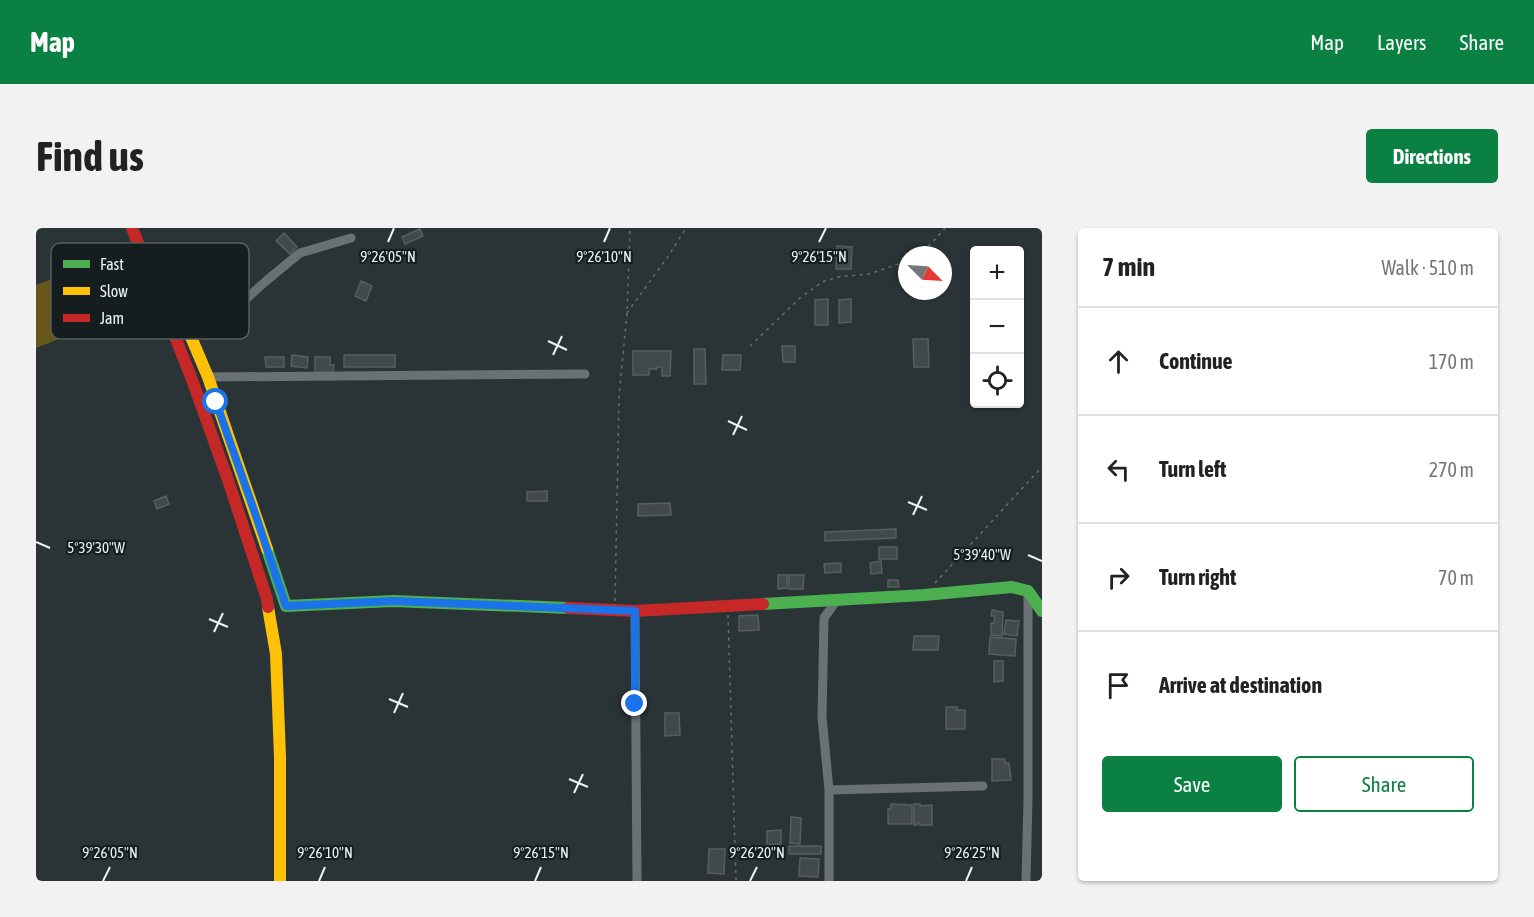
<!DOCTYPE html>
<meta charset="utf-8">
<style>
:root{--surface:#fff;--page:#f2f2f2;--text:#222;--muted:#767676;--line:#e0e0e0;--accent:#0b8043}
body{margin:0;font-family:"Asap Condensed",sans-serif;background:var(--page);color:var(--text)}
.controls{position:absolute;right:18px;top:18px;display:grid;overflow:hidden;border-radius:6px;box-shadow:0 2px 4px #0004}
.controls button{width:54px;height:54px;display:grid;place-items:center;padding:0;border:0;border-bottom:2px solid var(--line);background:var(--surface);color:var(--text);font:30px sans-serif}
.compass{position:absolute;left:862px;top:18px;width:54px;height:54px;border-radius:50%;background:var(--surface);box-shadow:0 2px 4px #0004;rotate:114deg}
.stop{position:absolute;width:18px;height:18px;margin:-14px;border:4px solid #1a73e8;border-radius:50%;background:#fff}
.stop.end{background:#1a73e8;border-color:#fff;box-shadow:0 2px 6px #0008}
.list{margin:0;padding:0;list-style:none}
h2{display:flex;justify-content:space-between;align-items:center;height:78px;margin:0;padding:0 24px;font-size:26px}
h2 small{font-size:20px;font-weight:400;color:var(--muted)}
.list li{display:grid;grid-template-columns:39px 1fr auto;gap:18px;align-items:center;box-sizing:border-box;height:108px;padding:0 24px;border-top:2px solid var(--line)}
.list b{display:block;font-size:22px;white-space:nowrap}
.list em{font-size:20px;font-style:normal;color:var(--muted)}
.actions{display:flex;gap:12px;padding:18px 24px}
.actions a{flex:1;padding:14px 0;border:2px solid var(--accent);border-radius:6px;text-align:center;font-size:21px;color:var(--accent)}
.actions .main{background:var(--accent);color:#fff}
.icon{flex:none;width:33px;height:33px;fill:none;stroke:currentColor;stroke-width:2;stroke-linecap:round;stroke-linejoin:round}
.map{position:relative;flex:none;width:1006px;height:653px;overflow:hidden;border-radius:6px}
header{display:flex;align-items:center;gap:36px;box-sizing:border-box;height:84px;padding:0 30px;background:var(--accent);color:#fff}
header strong{font-size:28px}
nav{display:flex;gap:33px;margin-inline-start:auto;font-size:21px}
.intro{display:flex;align-items:center;justify-content:space-between;box-sizing:border-box;height:144px;padding:0 36px}
h1{margin:0;font-size:42px}
.button{padding:15px 27px;border-radius:6px;background:var(--accent);color:#fff;font-size:21px;font-weight:700}
main{display:flex;gap:36px;padding:0 36px}
aside{flex:1;background:var(--surface);border-radius:6px;box-shadow:0 2px 4px #0004}
.map>svg:first-child{display:block}
</style>
<header>
<strong>Map</strong>
<nav><a>Map</a><a>Layers</a><a>Share</a></nav>
</header>
<div class="intro"><h1>Find us</h1><a class="button">Directions</a></div>
<main>
<div class="map">
<svg width="1006" height="653" viewBox="0 0 1006 653">
<rect width="100%" height="100%" fill="#2a3437"/>
<!-- green -->
<path fill="#67571b" d="M82 27 102 80 0 120V57Z"/>
<!-- building -->
<path fill="#41494b" stroke="#565e61" stroke-width="1.5" d="M384 1 387 8 369 16 366 9Z
M248 5 261 19 254 26 240 13Z
M801 18 816 19 815 41H800Z
M325 53 336 58 330 73 319 68Z
M792 71V97H779V72Z
M815 71V94L803 95V72Z
M877 111H892L893 139H878Z
M746 118H759V134H747Z
M658 121H669L670 156H658Z
M597 123H635L634 148H626V139H621V141H613V147H597Z
M256 127 272 129 271 140 255 138Z
M308 127H359V139H308Z
M687 127H705L704 142H686Z
M229 129H248V139H230Z
M279 129H294V137H298L297 146 279 145Z
M511 263V273H491V264Z
M130 268 133 276 121 281 118 273Z
M634 275 635 287 602 288V276Z
M860 301V310L789 313V304Z
M843 319H861V331H843Z
M845 333 846 345 835 346 834 335Z
M805 335V344L789 345 788 336Z
M742 347H751V360L742 361Z
M753 347H768L767 361H753Z
M852 352H862L863 359H852Z
M956 382 967 384 966 408 955 407V395H958L959 388H955Z
M722 387 723 402 703 403V388Z
M970 392 983 393 981 408 968 406Z
M878 408H903L902 422H877Z
M954 409 980 411 979 428 953 426Z
M958 433H967V453L958 454Z
M910 479H921V482H929V501H910Z
M629 485H643L644 507 629 508Z
M956 531H969V535H973L975 552 956 553Z
M855 576 876 577V596H852V581H855Z
M878 576H884V578L896 577V597H884V595H881V597H878Z
M755 589 765 590 764 616 754 615Z
M745 602V616L731 617V603Z
M753 618H785V626H753Z
M673 621H689L688 646 672 645Z
M764 630 783 631 782 649 763 648Z"/>
<g fill="none" stroke-linecap="round" stroke-linejoin="round">
<!-- path -->
<path stroke="#676e70" stroke-width="1.5" stroke-dasharray="3 4.5" stroke-linecap="butt" d="M880 27 896 15 909 0
M591 85 633 27 650 0
M714 118 764 70 786 54 802 49 833 46 871 33
M899 355 1006 239
M579 373 583 169 591 85 594 0
M692 387 700 653"/>
<!-- street -->
<path stroke="#6a7174" stroke-width="9" d="M137 106 176 94 201 79 230 53 264 25 315 10
M172 149 549 146
M599 383 601 653
M793 562 947 558
M793 653V562L786 489 788 390 801 372
M990 653 992 571V363"/>
<!-- fast -->
<path stroke="#4caf50" stroke-width="12" d="M231 321 250 378 357 373 532 380
M727 376 888 367 976 359 992 363 1006 383"/>
<!-- slow -->
<path stroke="#ffc107" stroke-width="12" d="M152 102 172 149 231 321
M232 379 240 426 244 529V653"/>
<!-- jam -->
<path stroke="#c62828" stroke-width="12" d="M96 0 155 149 192 252 231 371 232 379
M532 380 599 383 727 376"/>
</g>
<g fill="none" stroke-linecap="round" stroke-linejoin="round">
<!-- route -->
<path stroke="#1a73e8" stroke-width="8" d="M180 174 221 291 250 378 357 373 599 383V476"/>
</g>
<!-- ticks -->
<path fill="none" stroke="#eaf4f8" stroke-width="2" d="M352 14 358 0M568 14 574 0M783 14 790 0M512 113 531 122M517 127 526 108M692 193 711 202M697 207 706 188M872 274 891 282M877 287 886 268M0 314 14 320M992 327 1006 333M173 391 192 399M178 404 187 385M353 471 372 479M358 485 367 465M533 551 552 559M538 565 547 546M67 653 74 639M283 653 289 639M499 653 505 639M714 653 721 639M930 653 936 639"/>
<!-- legend -->
<rect x="15" y="15" width="198" height="96" rx="9" fill="#151d1f" stroke="#555e60" stroke-width="1.5"/>
<rect x="27" y="32" width="27" height="8" fill="#4caf50"/>
<rect x="27" y="59" width="27" height="8" fill="#ffc107"/>
<rect x="27" y="86" width="27" height="8" fill="#c62828"/>
<g font-size="16" fill="#eaf4f8">
<text x="64" y="42">Fast</text>
<text x="64" y="69">Slow</text>
<text x="64" y="96">Jam</text>
</g>
<g font-size="15" text-anchor="middle" fill="#eaf4f8" stroke="#151d1f" stroke-width="4.5" stroke-linejoin="round" paint-order="stroke">
<text x="352" y="34">9°26'05"N</text>
<text x="568" y="34">9°26'10"N</text>
<text x="783" y="34">9°26'15"N</text>
<text x="60" y="325">5°39'30"W</text>
<text x="946" y="332">5°39'40"W</text>
<text x="74" y="630">9°26'05"N</text>
<text x="289" y="630">9°26'10"N</text>
<text x="505" y="630">9°26'15"N</text>
<text x="721" y="630">9°26'20"N</text>
<text x="936" y="630">9°26'25"N</text>
</g>
</svg>
<div class="controls">
<button>+</button>
<button>−</button>
<button><svg class="icon" aria-label="locate" viewBox="0 0 24 24"><circle cx="12" cy="12" r="6"/><path d="M12 2v4M12 18v4M2 12h4M18 12h4"/></svg></button>
</div>
<svg class="compass" viewBox="-18 -18 36 36"><path d="M0-13l5 13h-10z" fill="#e53935"/><path d="M0 13l5-13h-10z" fill="#767676"/></svg>
<div class="stop" style="left:180px;top:174px"></div>
<div class="stop end" style="left:599px;top:476px"></div>
</div>
<aside>
<h2>7 min<small>Walk · 510 m</small></h2>
<ul class="list">
<li><svg class="icon" aria-label="ahead" viewBox="0 0 24 24"><path d="M12 20V5M6 11l6-6 6 6"/></svg><div><b>Continue</b></div><em>170 m</em></li>
<li><svg class="icon" aria-label="left" viewBox="0 0 24 24"><path d="M17 20v-9H6M10 6l-5 5 5 5"/></svg><div><b>Turn left</b></div><em>270 m</em></li>
<li><svg class="icon" aria-label="right" viewBox="0 0 24 24"><path d="M7 20v-9h11M14 6l5 5-5 5"/></svg><div><b>Turn right</b></div><em>70 m</em></li>
<li><svg class="icon" aria-label="arrive" viewBox="0 0 24 24"><path d="M6 21V4h12l-3 4 3 4H6"/></svg><div><b>Arrive at destination</b></div></li>
</ul>
<div class="actions"><a class="main">Save</a><a>Share</a></div>
</aside>
</main>
